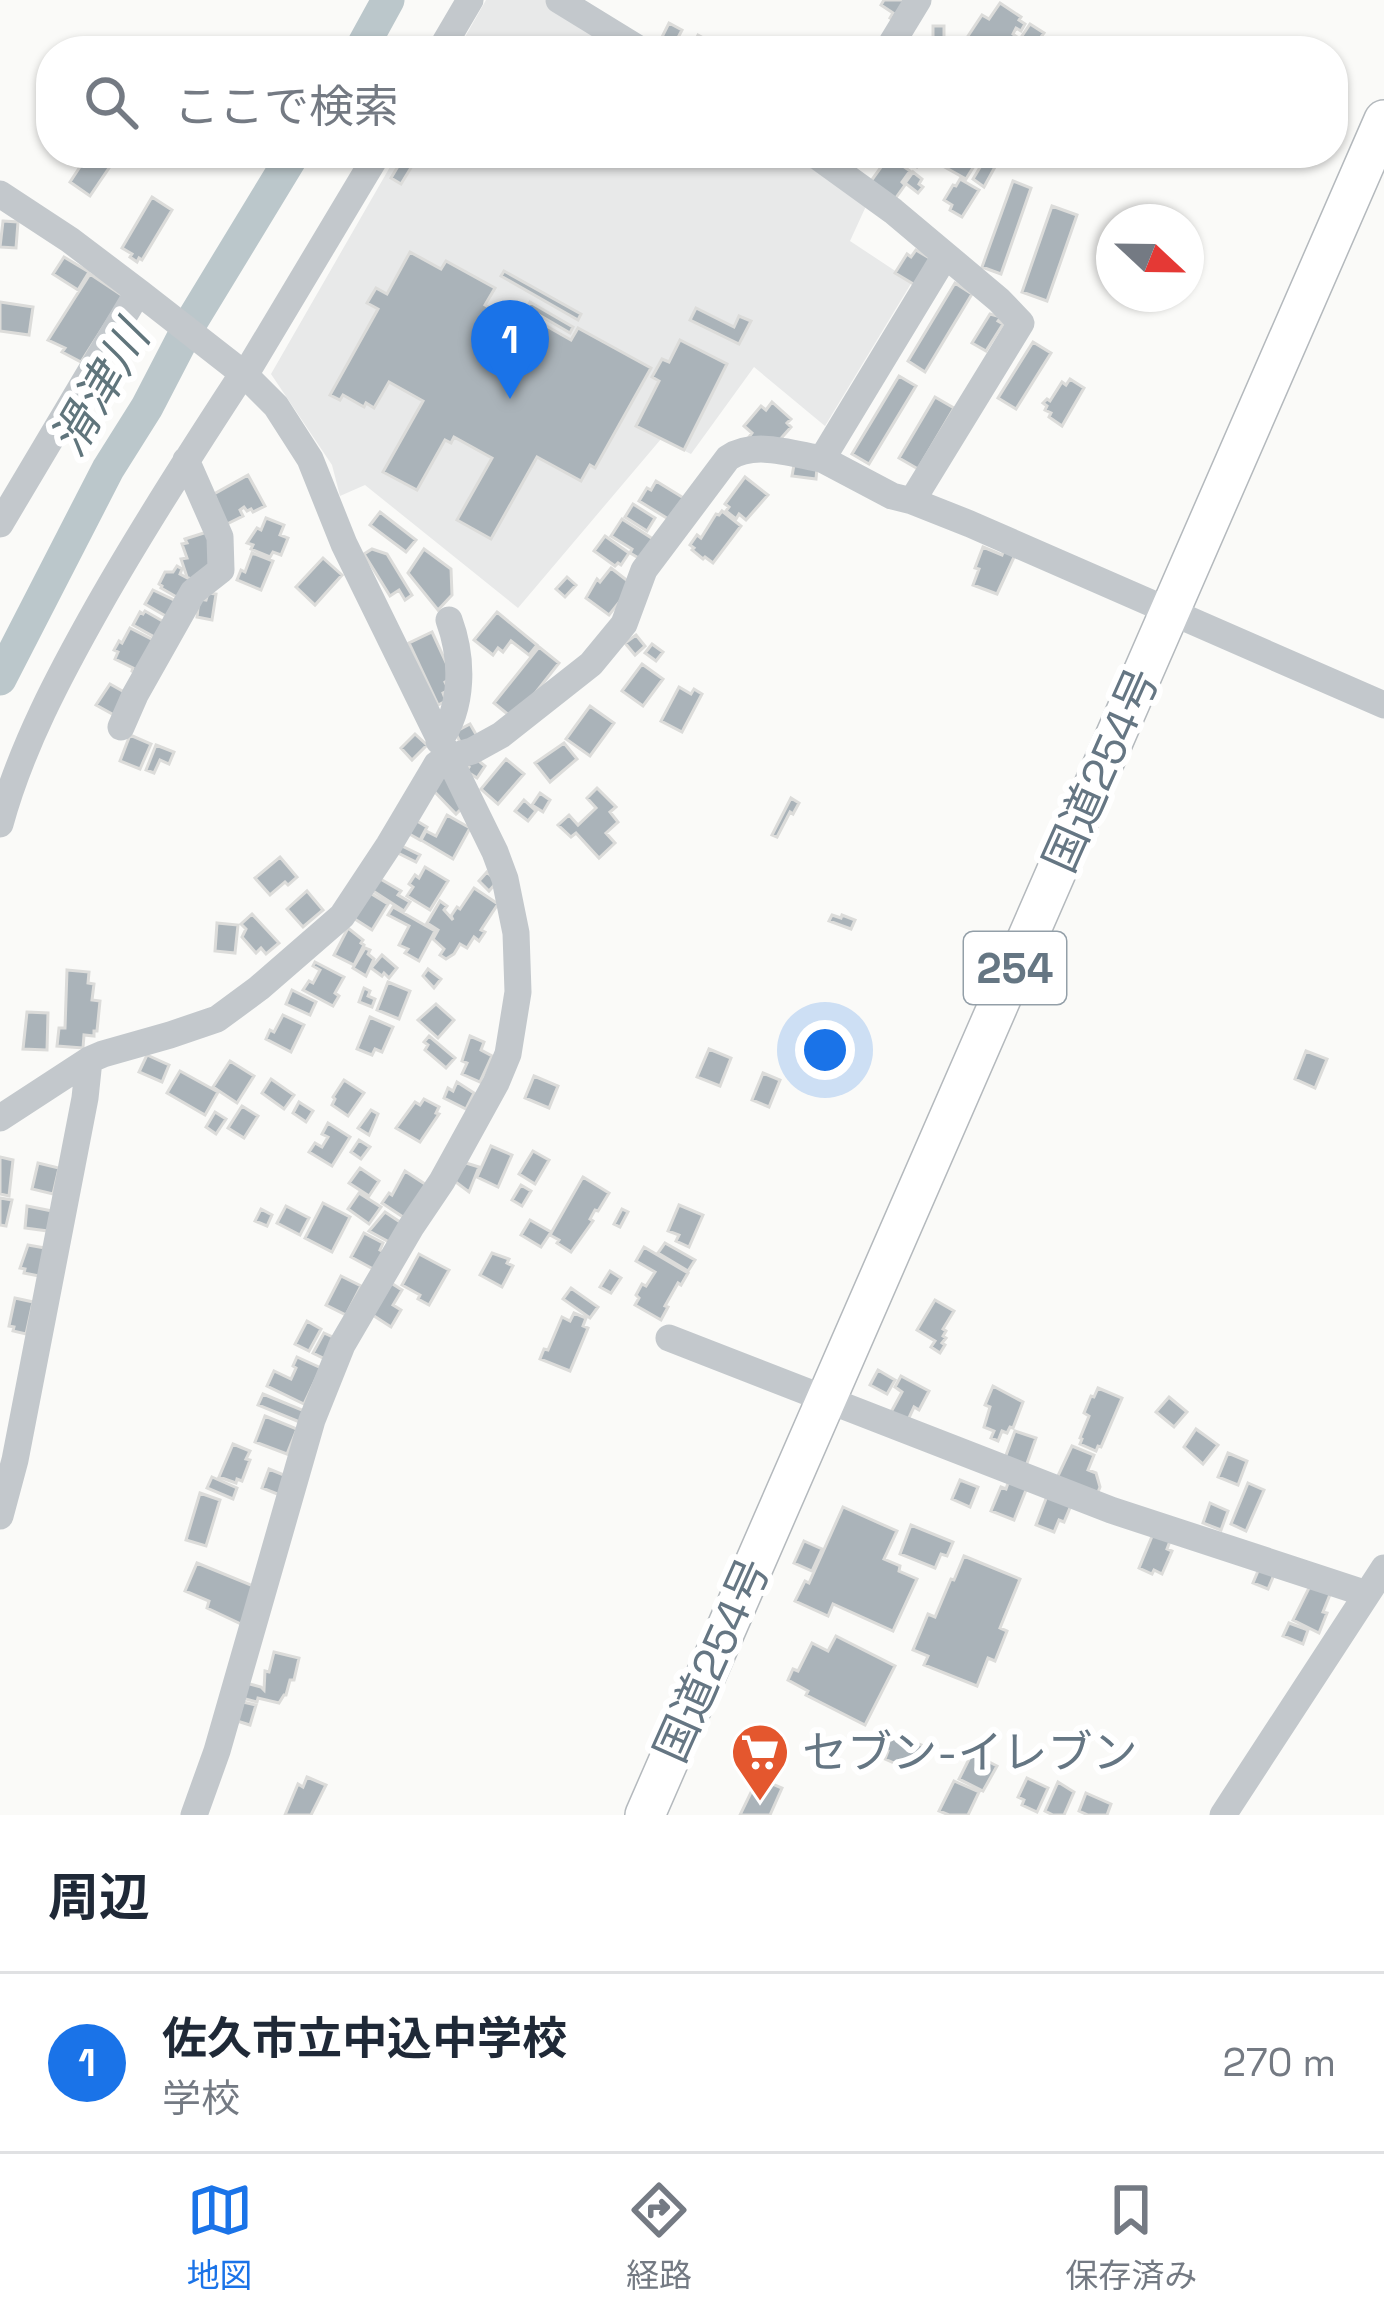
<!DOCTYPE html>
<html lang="ja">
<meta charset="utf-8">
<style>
:root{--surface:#fff;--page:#f2f2f3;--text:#1f2937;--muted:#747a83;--line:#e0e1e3;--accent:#1a73e8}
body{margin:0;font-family:"Space Grotesk","Noto Sans JP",sans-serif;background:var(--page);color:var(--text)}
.compass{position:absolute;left:1096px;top:204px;width:108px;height:108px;border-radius:50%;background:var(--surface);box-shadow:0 3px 9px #0004;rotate:112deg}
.you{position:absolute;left:825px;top:1050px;width:42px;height:42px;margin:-30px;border:9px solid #fff;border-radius:50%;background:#1a73e8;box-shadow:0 0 0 18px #1a73e833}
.badge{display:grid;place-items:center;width:78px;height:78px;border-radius:50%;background:var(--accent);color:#fff;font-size:39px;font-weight:700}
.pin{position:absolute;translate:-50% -99px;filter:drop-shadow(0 3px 6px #0008)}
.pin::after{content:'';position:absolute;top:63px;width:42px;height:36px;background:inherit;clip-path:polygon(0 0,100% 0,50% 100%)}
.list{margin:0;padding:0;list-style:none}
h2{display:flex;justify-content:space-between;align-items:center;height:156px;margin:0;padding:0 48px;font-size:51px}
h2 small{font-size:39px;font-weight:400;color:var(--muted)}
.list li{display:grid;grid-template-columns:78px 1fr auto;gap:36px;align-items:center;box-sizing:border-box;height:180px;padding:0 48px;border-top:3px solid var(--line)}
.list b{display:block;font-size:45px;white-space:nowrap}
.list p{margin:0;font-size:39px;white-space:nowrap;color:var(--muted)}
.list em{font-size:39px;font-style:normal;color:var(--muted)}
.icon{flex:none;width:66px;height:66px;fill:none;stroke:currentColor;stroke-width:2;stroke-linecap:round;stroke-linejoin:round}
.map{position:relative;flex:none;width:1384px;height:1815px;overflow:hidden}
.search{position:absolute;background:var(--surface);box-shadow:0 3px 9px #0004;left:36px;right:36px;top:36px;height:132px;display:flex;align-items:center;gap:30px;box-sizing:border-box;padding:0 42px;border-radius:48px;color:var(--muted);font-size:45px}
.sheet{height:336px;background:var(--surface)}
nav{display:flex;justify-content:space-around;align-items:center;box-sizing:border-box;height:168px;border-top:3px solid var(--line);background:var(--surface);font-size:33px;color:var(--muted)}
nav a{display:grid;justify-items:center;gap:6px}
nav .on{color:var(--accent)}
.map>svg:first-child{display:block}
</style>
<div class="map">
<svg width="1384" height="1815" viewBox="0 0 1384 1815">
<rect width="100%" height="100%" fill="#fafaf8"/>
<!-- built -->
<path fill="#e8e9e9" d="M486 0H545L626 51H457Z
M398 153H787L867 204 850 241 912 282 825 426 754 367 691 454 661 439 518 608 365 485 340 496 332 465 271 374Z"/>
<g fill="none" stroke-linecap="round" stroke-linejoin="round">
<!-- river -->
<path stroke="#bbc7cb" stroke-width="33" d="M360 51 388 0
M0 679 108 469 147 407 190 324 294 153"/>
</g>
<!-- building -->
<path fill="#aab3b9" stroke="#dcdcda" stroke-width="3" d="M884 0H912L898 23 890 18 893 13 881 5Z
M1000 3 1021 17 1019 20 1025 24 1021 31 1016 28 1013 34 1017 37 1007 51H968L973 44 966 39 982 15 989 19Z
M669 23 682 30 673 47 660 41Z
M1030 24 1044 33 1031 51H1025L1023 49 1025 47 1018 42Z
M933 26H944V40H933Z
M698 35 720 47 718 51H690Z
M89 153 111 165 90 196 70 182Z
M406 153H420L401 184 391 178Z
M903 153H929L917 167 901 155Z
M948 153 974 166 966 179 941 165Z
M889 156 910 171 902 182 905 185 895 199 871 181Z
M985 159 996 165 984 187 973 179Z
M913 172 922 179 919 184 923 187 918 193 905 183Z
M960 179 979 190 962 217 950 210 952 205 944 200 953 185 956 186Z
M1013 181 1031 188 1001 274 982 267Z
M152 197 172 210 142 260 139 258 137 262 130 257 132 254 122 248Z
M1052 206 1077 215 1047 301 1022 292Z
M3 221 18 222 16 248 0 247Z
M916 250 931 259 915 285 895 273 907 254 911 257Z
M410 252 441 269 446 261 495 288 485 305 515 322 520 311 571 340 578 328 651 368 595 468 590 465 581 481 537 457 491 539 457 520 492 458 454 437 451 443 445 440 417 490 383 472 423 401 389 382 374 408 366 403 364 407 343 395 340 400 330 395 378 309 367 303 376 288 387 294Z
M64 257 89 272 78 290 53 274Z
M504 271 581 314 578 320 501 276Z
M90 274 123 296 81 362 62 352 65 348 48 340Z
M955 283 972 294 925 372 908 361Z
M0 302 33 307 29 335 0 331Z
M530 302 573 327 570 333 527 308Z
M696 308 734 327 739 316 751 321 739 344 690 320Z
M990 314 1001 317 998 321 1003 324 986 351 972 343Z
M680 340 727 364 684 450 636 426 659 381 652 377 662 359 669 362Z
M1033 342 1051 353 1016 409 998 398Z
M899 376 916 386 869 464 852 454Z
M1070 379 1084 388 1062 426 1049 417 1051 413 1045 410 1047 406 1043 403 1047 399 1050 401 1062 382 1066 385Z
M935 397 954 408 918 469 899 458Z
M772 402 791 419 787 423 791 427 776 444 749 437 752 433 744 426 761 406 766 410Z
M794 465 817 468 816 479 792 476Z
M248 475 265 506 253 512 251 509 247 511 244 507 240 510 243 516 225 525 214 494Z
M745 477 768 495 746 520 739 514 736 519 726 511 729 507 725 504Z
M656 481 687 500 670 520 639 501 647 488 651 490Z
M633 504 655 518 647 531 625 517Z
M722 511 741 526 713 563 705 557 703 559 692 550 694 548 690 545 697 535 701 538 716 514 719 515Z
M380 512 416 540 406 552 370 525Z
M266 518 284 525 280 535 288 538 281 555 273 552 270 557 251 549 253 545 247 543 257 528 261 530Z
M622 519 653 539 642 560 630 553 632 549 611 536Z
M207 532 214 566 193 580 187 577 181 559 187 558 182 544 187 543 185 539Z
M605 536 629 553 621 565 618 563 615 566 594 551Z
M983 547 1002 555 1004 550 1015 555 997 594 973 585 979 569 975 568Z
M372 549 387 554 412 595 405 600 399 590 390 596 364 554Z
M424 549 451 569 452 595 438 610 408 573Z
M252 553 273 561 261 590 237 580 241 570 245 572Z
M323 558 342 575 315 605 296 587Z
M177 566 182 569 180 574 191 580 180 599 161 588 162 586 159 584 165 572H173Z
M611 568 633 585 609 615 586 598 597 579 600 582Z
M567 577 576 585 565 597 556 589Z
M153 590 178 602 169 618 145 604Z
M208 593 216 594 212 620 197 617 199 599 206 600Z
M145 611 166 623 158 639 133 625 140 612 143 614Z
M497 612 537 645 529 655 511 641 503 652 498 648 493 655 474 640Z
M130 628 157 642 140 676 132 671 133 668 115 659 118 652 114 650 119 641 122 643Z
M432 632 450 671V679L445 682 449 690 443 693 446 701 438 705 409 643Z
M636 635 645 646 635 655 625 643Z
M652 644 663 652 656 661 645 653Z
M539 647 559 663 529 701 510 716 494 703Z
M642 664 663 679 643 706 622 691Z
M110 684 126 693 114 715 96 705Z
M679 687 691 694 694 689 702 694 682 732 661 721Z
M590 706 614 723 590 756 566 739Z
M470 724 477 736 461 744 455 732Z
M415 734 427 745 412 760 401 748Z
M130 735 151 744 140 769 120 761Z
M564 743 577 759 550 782 535 763Z
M156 745 174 752 169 764 160 760 154 773 146 770Z
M475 758 485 766 477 778 466 771 469 767 465 764Z
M506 759 524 774 498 804 481 789Z
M445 775 464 806 456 814 430 787Z
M597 788 616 807 610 812 618 822 606 833 615 843 599 858 576 833 571 837 558 825 569 815 578 825 596 808 587 798Z
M540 793 550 800 543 812 532 805Z
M791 798 799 803 793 814 790 812 777 837 772 835Z
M524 800 536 811 528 821 515 811Z
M447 815 470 828 453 859 421 840 426 831 436 836Z
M412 818 427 827 420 840 404 831Z
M400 845 420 855 416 862 396 852Z
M280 857 297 877 288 885 285 882 270 895 255 878Z
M425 867 448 881 430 910 407 896 413 887 409 884 415 875 419 878Z
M487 872 497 882 489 891 479 881Z
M377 877 401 891 398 895 410 902 404 911 370 889Z
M474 888 498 904 481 930 485 932 479 941 474 937 467 948 460 944 454 954 446 959 440 955 444 949 433 939 438 930 427 923 440 901 447 906 444 910 453 920 451 916 457 907 460 909Z
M307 891 323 910 303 927 287 909Z
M370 893 388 904 372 930 350 916Z
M393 907 435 931 419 961 405 953 408 949 399 945 409 926 388 915Z
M252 914 279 943 266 954 261 948 256 953 242 937 246 929 241 924Z
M832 915 841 918 842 915 855 920 851 929 829 921Z
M217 923 238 925 235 953 215 951Z
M348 928 363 940 361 943 364 945 354 965 334 955Z
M365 948 370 950 368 954 374 959 366 976 353 968Z
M382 955 397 968 389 978 384 973 382 976 371 968Z
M315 962 344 977 335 993 339 996 333 1006 303 990 309 981 313 983 320 970 313 966Z
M428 969 441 979 434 988 423 976Z
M67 970 89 972 88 983 94 984 92 1000 100 1001 97 1031H94V1036L84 1035 83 1048 57 1046 59 1028H65Z
M388 982 410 991 399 1019 377 1010Z
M364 988 370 991 368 996 375 999 372 1007 359 1002Z
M292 990 316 1002 310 1015 286 1004Z
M436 1004 454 1020 438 1038 418 1020Z
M27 1012 48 1013 47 1050 23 1049Z
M283 1015 304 1025 291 1052 266 1039 270 1030 274 1032Z
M370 1017 393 1027 382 1052 375 1049 372 1055 357 1049Z
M429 1036 455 1058 446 1068 425 1050 428 1045 424 1042Z
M470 1036 484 1042 481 1050 492 1056 480 1082 462 1074 467 1063 462 1061Z
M709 1049 731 1058 720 1086 697 1077Z
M1306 1051 1327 1059 1315 1088 1295 1079Z
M147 1055 169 1065 162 1082 139 1072Z
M230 1061 254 1076 237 1103 213 1087Z
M180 1071 218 1092 205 1115 167 1093Z
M763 1073 780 1080 769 1107 752 1100Z
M534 1076 558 1086 549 1108 525 1098Z
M271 1079 294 1095 284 1109 262 1093Z
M344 1080 364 1093 348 1116 332 1105 335 1099 333 1097Z
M457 1082 474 1093 466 1109 444 1098 448 1088 453 1091Z
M424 1099 439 1107 436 1113 439 1114 420 1142 396 1128 415 1102 420 1105Z
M299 1102 313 1111 306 1122 293 1113Z
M242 1106 258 1116 244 1138 228 1128Z
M371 1110 378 1114 369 1135 358 1128Z
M215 1112 226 1119 216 1134 206 1127Z
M328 1123 350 1137 332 1166 309 1152 315 1143 322 1147 328 1137 322 1134Z
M359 1140 370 1147 361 1159 351 1152Z
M491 1146 512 1155 498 1187 477 1177Z
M533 1151 549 1160 535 1184 519 1174Z
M0 1157 13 1160 9 1196 0 1194Z
M38 1163 59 1168 53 1194 32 1189Z
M466 1163 479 1167 469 1192 453 1180Z
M360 1168 379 1181 369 1196 349 1183Z
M405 1171 428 1186 406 1219 382 1203 389 1193 392 1195Z
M583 1177 609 1193 598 1211 595 1210 590 1219 593 1221 571 1252 557 1243 559 1240 550 1235Z
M521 1185 531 1191 522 1206 512 1200Z
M359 1193 381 1207 369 1224 348 1209Z
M0 1198 12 1200 6 1226 0 1225Z
M323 1203 350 1217 332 1252 305 1238Z
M679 1205 703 1215 689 1247 676 1241 679 1235 668 1231Z
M27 1206 52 1211 48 1231 25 1228Z
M286 1206 309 1218 300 1235 277 1223Z
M261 1209 272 1215 267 1226 255 1221Z
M622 1209 628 1212 620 1227 614 1224Z
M385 1212 403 1224 391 1243 369 1231Z
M530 1220 551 1232 541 1247 521 1235Z
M364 1233 383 1243 380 1250 384 1252 375 1270 351 1257Z
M665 1243 695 1260 688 1271 658 1253Z
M28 1245 45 1248 39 1276 24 1273 25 1269 20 1268Z
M644 1247 688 1273 681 1285 678 1283 665 1306 668 1307 661 1320 635 1305 639 1298 636 1295 642 1284 646 1286 655 1272 636 1261Z
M492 1253 509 1259 507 1263 513 1266 502 1287 480 1275Z
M419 1254 449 1270 429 1305 418 1299 420 1295 402 1285Z
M610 1271 621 1278 611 1293 600 1287Z
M341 1276 361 1286 346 1315 326 1305Z
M388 1281 402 1290 393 1305 401 1310 391 1327 368 1312Z
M571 1288 598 1307 590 1318 563 1299Z
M15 1298 33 1302 26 1334 13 1331 14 1327 9 1326Z
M935 1300 954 1311 943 1329 946 1331 943 1336 946 1338 942 1343 945 1345 940 1353 931 1347 935 1341 917 1330Z
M574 1313 586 1318 583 1326 588 1328 570 1371 540 1359 544 1349 548 1350 562 1317 570 1321Z
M307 1321 321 1329 309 1351 295 1344Z
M324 1333 337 1339 327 1360 313 1353Z
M297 1357 321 1368 304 1404 267 1386 274 1371 291 1379 296 1368 293 1366Z
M878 1370 895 1380 887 1394 870 1385Z
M901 1376 929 1391 919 1410 914 1407 907 1422 890 1414 902 1392 895 1387Z
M993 1386 1023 1402 1013 1428 1010 1427 1007 1433 1002 1431 998 1441 991 1438 994 1431 984 1427 990 1407 985 1405Z
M1098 1388 1122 1398 1101 1447 1098 1446 1096 1451 1080 1444 1082 1439 1080 1438 1089 1416 1084 1413 1091 1396 1094 1397Z
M263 1394 307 1412 302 1423 258 1405Z
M1169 1397 1187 1412 1174 1427 1156 1412Z
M265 1416 297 1429 287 1454 255 1442Z
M1196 1429 1218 1445 1203 1464 1184 1447Z
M1015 1431 1036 1438 1026 1466 1005 1458Z
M233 1444 250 1451 246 1459 250 1460 242 1481 237 1479 236 1483 219 1477Z
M1072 1446 1094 1455 1088 1470 1096 1473 1100 1487 1096 1497 1056 1480Z
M1228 1453 1247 1461 1238 1485 1218 1477Z
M269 1469 289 1477 280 1495 262 1488Z
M212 1477 237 1488 233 1499 207 1488Z
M960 1480 978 1487 970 1507 952 1499Z
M1008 1483 1028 1485 1014 1520 991 1511 1001 1487 1006 1489Z
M1248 1483 1264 1490 1246 1531 1231 1524Z
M200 1493 220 1500 206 1546 186 1540Z
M1047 1496 1072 1503 1064 1522 1059 1520 1054 1532 1036 1525Z
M1210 1503 1228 1511 1221 1530 1203 1523Z
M843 1507 897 1531 884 1559 900 1566 899 1571 917 1579 893 1631 833 1604 828 1616 795 1601 805 1581 809 1583Z
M911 1525 953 1542 947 1556 941 1554 935 1568 900 1554Z
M1153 1534 1170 1541 1167 1549 1172 1551 1162 1574 1154 1570 1152 1574 1139 1568Z
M804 1541 822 1549 812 1571 794 1563Z
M964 1556 1020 1579 1000 1628 1007 1631 995 1661 988 1658 977 1686 924 1665 928 1656 913 1650 928 1614 935 1617 951 1579 954 1580Z
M197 1563 256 1587 241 1624 207 1608 209 1601 185 1591Z
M1261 1564 1276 1570 1268 1589 1253 1583Z
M1311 1584 1331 1592 1323 1612 1327 1613 1319 1633 1293 1620Z
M1289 1623 1308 1630 1303 1644 1283 1636Z
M836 1636 895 1666 865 1725 806 1695 808 1691 788 1680 793 1669 798 1671 812 1643 828 1651Z
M274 1652 299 1658 294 1680H290L286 1695H284L279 1703 258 1698 257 1702 242 1698 246 1683 261 1687 264 1690 265 1671 269 1672Z
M243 1702 256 1705 250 1725 237 1721Z
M890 1733 924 1746 910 1770 885 1759 888 1751 884 1749Z
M972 1753 997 1766 983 1791 959 1779Z
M307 1777 326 1785 311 1815H285L298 1784 303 1787Z
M758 1778 782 1788 770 1815H740Z
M1027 1778 1048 1788 1037 1812 1022 1805 1024 1800 1018 1797Z
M954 1781 979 1792 968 1815H949L939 1811Z
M1058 1782 1074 1792 1064 1815H1053L1045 1811Z
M1086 1793 1111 1804 1107 1815H1088L1079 1811Z"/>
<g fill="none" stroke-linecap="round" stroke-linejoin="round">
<!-- highway casing -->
<g stroke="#b4b9bd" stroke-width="42">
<path id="highway" d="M645 1815 1384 120"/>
</g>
<!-- minor -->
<path stroke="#c3c8cc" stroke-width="27" d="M559 0 642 51
M440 51 470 0
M887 51 918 0
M807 153 817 156 893 211 999 300 1021 323 912 501
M0 194 70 240 140 293 245 375 276 406 310 459 344 544 495 852 505 879 516 933 518 992 508 1054 496 1083 442 1181 411 1227 342 1345 312 1420 217 1751 194 1815
M822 459 892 496 912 501 970 524 1384 705
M0 524 138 292
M121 727 135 695 193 592 221 570 220 537 186 460
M439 741C464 707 463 658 449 620
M0 824C21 747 60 674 99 605 142 529 189 456 236 384L245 375 378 153
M0 1118 89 1060 103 1054 170 1035 217 1019 259 988 342 916 389 845 437 764 447 758 472 751 501 735 591 664 624 624 644 570 728 458C754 440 793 454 822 459L945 256
M669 1338 1111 1510 1367 1594
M0 1516 15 1460 85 1098 89 1060
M1223 1815 1384 1568"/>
<!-- highway -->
<use href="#highway" stroke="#fff" stroke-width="39"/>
</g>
<!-- icons -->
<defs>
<g id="supermarket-pin" transform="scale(3)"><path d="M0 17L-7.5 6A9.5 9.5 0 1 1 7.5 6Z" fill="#e4572e" stroke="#fff"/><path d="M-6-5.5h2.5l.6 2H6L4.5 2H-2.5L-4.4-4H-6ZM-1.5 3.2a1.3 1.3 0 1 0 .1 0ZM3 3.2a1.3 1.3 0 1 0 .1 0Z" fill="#fff"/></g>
</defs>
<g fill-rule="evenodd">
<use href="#supermarket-pin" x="760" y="1752"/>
</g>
<g text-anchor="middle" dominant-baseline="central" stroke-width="12" stroke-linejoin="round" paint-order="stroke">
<!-- shield labels -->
<rect fill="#fff" stroke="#939fa8" stroke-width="3" x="964" y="932" width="102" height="72" rx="9"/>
<g font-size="42" font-weight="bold" fill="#657683">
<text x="1015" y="968">254</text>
</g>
<!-- street labels -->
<g font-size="45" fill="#657683" stroke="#fff">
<text transform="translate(1101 770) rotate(-66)">国道254号</text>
<text transform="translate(712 1660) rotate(-66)">国道254号</text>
</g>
<!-- poi labels -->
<g font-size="45" fill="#657683" stroke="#fff" text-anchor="start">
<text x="802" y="1752">セブン-イレブン</text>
</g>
<!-- water labels -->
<g font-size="48" font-style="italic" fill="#60757c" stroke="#fff">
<text transform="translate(100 389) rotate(-60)">滑津川</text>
</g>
</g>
</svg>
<svg class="compass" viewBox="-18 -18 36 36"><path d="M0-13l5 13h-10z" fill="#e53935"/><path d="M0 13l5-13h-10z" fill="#747a83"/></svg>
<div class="you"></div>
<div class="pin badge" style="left:510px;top:399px">1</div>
<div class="search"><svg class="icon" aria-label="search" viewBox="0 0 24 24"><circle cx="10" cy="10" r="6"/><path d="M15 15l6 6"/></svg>ここで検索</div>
</div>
<section class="sheet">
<h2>周辺<small></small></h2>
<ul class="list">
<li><span class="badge">1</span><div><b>佐久市立中込中学校</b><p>学校</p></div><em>270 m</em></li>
</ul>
</section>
<nav>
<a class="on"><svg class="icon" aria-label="map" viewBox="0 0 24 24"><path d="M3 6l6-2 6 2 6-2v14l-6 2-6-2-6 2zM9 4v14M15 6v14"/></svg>地図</a>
<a><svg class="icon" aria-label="directions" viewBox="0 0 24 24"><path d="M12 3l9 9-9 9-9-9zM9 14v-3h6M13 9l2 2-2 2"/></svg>経路</a>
<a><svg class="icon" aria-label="saved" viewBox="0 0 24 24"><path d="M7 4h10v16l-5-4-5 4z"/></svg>保存済み</a>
</nav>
